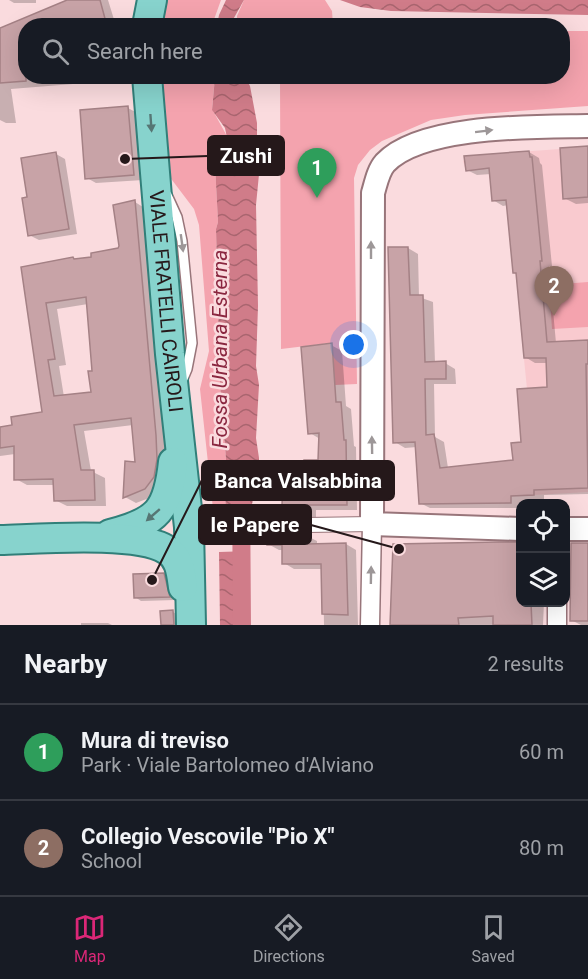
<!DOCTYPE html>
<meta charset="utf-8">
<style>
:root{--surface:#171b24;--page:#20242c;--text:#f1f3f6;--muted:#9ea1a6;--line:#363941;--accent:#db2777}
body{margin:0;font-family:Roboto,sans-serif;background:var(--page);color:var(--text)}
.controls{position:absolute;right:18px;bottom:18px;display:grid;overflow:hidden;border-radius:12px;box-shadow:0 6px 24px #0002}
.controls button{width:54px;height:54px;display:grid;place-items:center;padding:0;border:0;border-bottom:2px solid var(--line);background:var(--surface);color:var(--text);font:30px sans-serif}
.you{position:absolute;left:354px;top:345px;width:21px;height:21px;margin:-15px;border:4px solid #fff;border-radius:50%;background:#1a73e8;box-shadow:0 0 0 9px #1a73e833}
.badge{display:grid;place-items:center;width:39px;height:39px;border-radius:50%;background:var(--accent);color:#fff;font-size:20px;font-weight:700}
.pin{position:absolute;translate:-50% -50px;filter:drop-shadow(0 2px 3px #0008)}
.pin::after{content:'';position:absolute;top:32px;width:21px;height:18px;background:inherit;clip-path:polygon(0 0,100% 0,50% 100%)}
.list{margin:0;padding:0;list-style:none}
h2{display:flex;justify-content:space-between;align-items:center;height:78px;margin:0;padding:0 24px;font-size:26px}
h2 small{font-size:20px;font-weight:400;color:var(--muted)}
.list li{display:grid;grid-template-columns:39px 1fr auto;gap:18px;align-items:center;box-sizing:border-box;height:96px;padding:0 24px;border-top:2px solid var(--line)}
.list b{display:block;font-size:22px;white-space:nowrap}
.list p{margin:0;font-size:20px;white-space:nowrap;color:var(--muted)}
.list em{font-size:20px;font-style:normal;color:var(--muted)}
.icon{flex:none;width:33px;height:33px;fill:none;stroke:currentColor;stroke-width:2;stroke-linecap:round;stroke-linejoin:round}
.map{position:relative;flex:none;width:588px;height:625px;overflow:hidden}
.search{position:absolute;background:var(--surface);box-shadow:0 6px 24px #0002;left:18px;right:18px;top:18px;height:66px;display:flex;align-items:center;gap:15px;box-sizing:border-box;padding:0 21px;border-radius:24px;color:var(--muted);font-size:22px}
.sheet{height:270px;background:var(--surface)}
nav{display:flex;justify-content:space-around;align-items:center;box-sizing:border-box;height:84px;border-top:2px solid var(--line);background:var(--surface);font-size:16px;color:var(--muted)}
nav a{display:grid;justify-items:center;gap:3px}
nav .on{color:var(--accent)}
.map>svg:first-child{display:block}
</style>
<div class="map">
<svg width="588" height="625" viewBox="0 0 588 625">
<defs>
<pattern id="water-waves" width="16" height="10" patternUnits="userSpaceOnUse" patternTransform="scale(1.5)"><rect width="16" height="10" fill="#d07c89"/><path d="M0 5q4-4 8 0t8 0" fill="none" stroke="#a9656f"/></pattern>
</defs>
<rect width="100%" height="100%" fill="#fadbde"/>
<!-- built -->
<path fill="#f9cacf" d="M588 147V492L534 495V459L524 359 516 274 513 273 506 200 492 201 489 169 466 171 463 161 465 160 464 156Z"/>
<!-- green -->
<path fill="#f4a3ae" d="M161 0H221L212 25 156 26Z
M244 0H325L332 11 333 25H237V16Z
M563 31H588V106L465 115 431 120 382 141 370 150 358 165 354 178 357 384 335 385 331 343 281 349 280 77 562 76Z
M157 77H215L212 109 228 138 218 155 215 165 218 222 216 229 220 385 226 459 224 468 226 516 213 509 200 389 209 351 199 225 194 209 169 176Z
M588 282V327L552 329 549 285Z"/>
<!-- water -->
<path fill="url(#water-waves)" d="M226 0H244L230 25H217L219 15Z
M340 0H588V15L391 11 360 7Z
M215 77H245L250 86 257 123V145L260 151V164L256 205 258 306 256 366 259 385 256 438 259 458V476L251 508 226 516 224 468 226 459 220 385 216 229 218 222 215 165 218 155 227 138 225 128 212 110Z
M250 551 249 625H220L219 552Z"/>
<!-- shadow -->
<path fill="#0003" fill-rule="evenodd" d="M9 0H36V3H14Z
M71 0H108L116 26H26V76H72L73 84 11 89 16 123H6L0 120V29Z
M128 108 137 113 143 180 96 183 87 178Z
M588 148V203L576 204 564 198Z
M529 152 539 158 540 163 542 165 552 266H549L556 343 588 341V494L544 495V500L521 501 520 508H430L420 503 417 447 405 448 395 442 408 248 418 254 419 297 433 302 435 363H445L455 369 456 384H434L435 437 444 442 448 468 515 462 548 389 547 363H535L525 357 518 275 514 272 508 205 503 206 493 200 491 174 477 175 467 170Z
M56 154 65 159 77 234 39 240 29 235V198Z
M135 202 146 209 168 466 157 495 136 503 125 497 137 464 133 425 84 431 91 471 105 478 106 506H67L55 500V485H27L16 479 15 454 0 456V428L14 426 44 413 22 269 73 258 76 260 93 258 119 249ZM88 304 93 372V393L64 397 59 366 66 365 57 309Z
M331 345 342 351 346 406 351 409 354 446 356 447 357 510H316V522L310 526 308 532 311 538 317 541V545L346 544 356 550 358 625H324L323 569H294L284 563 283 550H279L268 544 277 524 273 518 268 515 284 507 306 490 320 461V439L310 433Z
M520 543V602H544L543 625H392L394 545Z
M588 544V625H581L571 620Z
M164 575 170 578 175 600 141 601 135 597Z
M173 612 183 618 184 625H162Z
M81 623H108L112 625H81Z"/>
<g fill="none" stroke-linecap="round" stroke-linejoin="round">
<!-- canal -->
<path stroke="#d07c89" stroke-width="18" d="M241 486 242 625"/>
</g>
<!-- building -->
<path fill="#c8a3a7" stroke="#a48185" stroke-width="1.5" fill-rule="evenodd" d="M67 0H100L107 26H26V81L0 83V28Z
M128 106 134 175 85 179 80 110Z
M588 146V197L563 199 560 148Z
M529 151 530 157H532L542 261H540L547 342 588 340V364H586L588 488 534 490V495L511 496V503L419 504 415 442 393 443 388 247H408L410 295H423L425 362 446 361V379H425L426 435 434 434 440 468 513 460 511 443 521 442 517 389 547 387 546 358H524L516 273H513L506 200 492 201 489 168 466 171 464 156Z
M56 152 69 229 28 236 22 198 27 197 21 158Z
M135 200 156 435 157 459 154 477 145 489 123 498 125 461 135 462 131 418 74 425 81 470H94L95 500 54 501 53 479 14 480V446L0 448V427L12 425 11 417 42 412 21 267 73 257 74 259 91 257V253L118 248 119 246 113 205ZM86 297 92 371H88L91 392 54 396 48 360 55 359 46 303Z
M332 343 336 402H341L344 440H346L347 505H306V516L299 520 298 526 302 533 307 534V544L346 543 348 615 322 614 321 564H282V545H267V534L274 530 275 524 271 517 266 516V506L282 505 283 480 305 488 304 460H318L319 433 308 434 301 347Z
M499 542H520V603H531L532 625H493V616L458 618 459 625H390L393 544Z
M571 543H588V621H570Z
M164 573 170 597 134 598 133 574Z
M173 610 174 625H161L160 611Z"/>
<g fill="none" stroke-linecap="round" stroke-linejoin="round">
<!-- pedestrian-tunnel -->
<path stroke="#cfb4b7" stroke-width="14" stroke-dasharray="14 7" stroke-linecap="butt" d="M266 525H307"/>
<!-- service casing -->
<g stroke="#98757a" stroke-width="12">
<path id="service" d="M167 195 177 217 182 241 192 343 187 369 182 381"/>
</g>
<!-- pedestrian casing -->
<g stroke="#98757a" stroke-width="16">
<path id="pedestrian" d="M307 525 372 524
M203 526 266 525"/>
</g>
<!-- minor casing -->
<g stroke="#98757a" stroke-width="21">
<path id="minor" d="M370 625 372 524
M557 625V602"/>
</g>
<!-- tertiary casing -->
<g stroke="#98757a" stroke-width="26">
<path id="tertiary" d="M520 529 372 524 373 193C376 183 378 171 385 163 422 124 537 127 588 126
M566 529H588"/>
</g>
<!-- primary casing -->
<g stroke="#317f79" stroke-width="32">
<g id="primary">
<path d="M147 26 152 0"/>
<path id="s1" d="M147 76 170 354 189 527 191 625"/>
<path d="M110 534C158 522 168 510 173 462"/>
<path d="M0 540C38 539 138 531 167 550 180 558 181 573 183 587"/>
</g>
</g>
<!-- service -->
<use href="#service" stroke="#fff" stroke-width="9"/>
<!-- pedestrian -->
<use href="#pedestrian" stroke="#fff" stroke-width="14"/>
<!-- minor -->
<use href="#minor" stroke="#fff" stroke-width="18"/>
<!-- tertiary -->
<use href="#tertiary" stroke="#fff" stroke-width="22"/>
<!-- primary -->
<use href="#primary" stroke="#87d3cd" stroke-width="28"/>
</g>
<!-- one-way arrows -->
<defs><path id="oneway-solid" d="M-6-.8H1V-3.2L6.5 0L1 3.2V.8H-6Z" transform="scale(1.5)"/></defs>
<g fill="#567674">
<use href="#oneway-solid" transform="translate(151 123) rotate(86)"/>
<use href="#oneway-solid" transform="translate(153 515) rotate(139)"/>
</g>
<g fill="#9d9798">
<use href="#oneway-solid" transform="translate(484 131) rotate(-7)"/>
<use href="#oneway-solid" transform="translate(182 243) rotate(82)"/>
<use href="#oneway-solid" transform="translate(371 250) rotate(-90)"/>
<use href="#oneway-solid" transform="translate(372 445) rotate(-91)"/>
<use href="#oneway-solid" transform="translate(371 575) rotate(-89)"/>
</g>
<g text-anchor="middle" dominant-baseline="central" stroke-width="5" stroke-linejoin="round" paint-order="stroke">
<!-- street labels -->
<g font-size="20" fill="#25181a" stroke="#fadbde">
<text stroke="none"><textPath href="#s1" startOffset="226">VIALE FRATELLI CAIROLI</textPath></text>
</g>
<!-- water labels -->
<g font-size="21" font-style="italic" fill="#8a263f" stroke="#fadbde">
<text transform="translate(220 349) rotate(-90)">Fossa Urbana Esterna</text>
</g>
</g>
<!-- callouts -->
<path fill="none" stroke="#25181a" stroke-width="2" d="M125 159L208 156M152 580L202 480M399 549L311 525"/>
<g fill="#25181a" stroke="#fadbde" stroke-width="2">
<circle cx="125" cy="159" r="6"/>
<circle cx="152" cy="580" r="6"/>
<circle cx="399" cy="549" r="6"/>
</g>
<g fill="#25181a" stroke="#25181a" stroke-width="2">
<rect x="208" y="136" width="76" height="39" rx="6"/>
<rect x="202" y="461" width="192" height="39" rx="6"/>
<rect x="199" y="505" width="112" height="39" rx="6"/>
</g>
<g font-size="21" text-anchor="middle" font-weight="bold" fill="#fff">
<text x="246" y="163">Zushi</text>
<text x="298" y="488">Banca Valsabbina</text>
<text x="255" y="532">le Papere</text>
</g>
</svg>
<div class="controls">
<button><svg class="icon" aria-label="locate" viewBox="0 0 24 24"><circle cx="12" cy="12" r="6"/><path d="M12 2v4M12 18v4M2 12h4M18 12h4"/></svg></button>
<button><svg class="icon" aria-label="layers" viewBox="0 0 24 24"><path d="M12 4l9 5-9 5-9-5zM3 14l9 5 9-5"/></svg></button>
</div>
<div class="you"></div>
<div class="pin badge" style="left:317px;top:198px;background:#2e9e5b">1</div>
<div class="pin badge" style="left:554px;top:316px;background:#8d6e63">2</div>
<div class="search"><svg class="icon" aria-label="search" viewBox="0 0 24 24"><circle cx="10" cy="10" r="6"/><path d="M15 15l6 6"/></svg>Search here</div>
</div>
<section class="sheet">
<h2>Nearby<small>2 results</small></h2>
<ul class="list">
<li><span class="badge" style="background:#2e9e5b">1</span><div><b>Mura di treviso</b><p>Park · Viale Bartolomeo d'Alviano</p></div><em>60 m</em></li>
<li><span class="badge" style="background:#8d6e63">2</span><div><b>Collegio Vescovile &quot;Pio X&quot;</b><p>School</p></div><em>80 m</em></li>
</ul>
</section>
<nav>
<a class="on"><svg class="icon" aria-label="map" viewBox="0 0 24 24"><path d="M3 6l6-2 6 2 6-2v14l-6 2-6-2-6 2zM9 4v14M15 6v14"/></svg>Map</a>
<a><svg class="icon" aria-label="directions" viewBox="0 0 24 24"><path d="M12 3l9 9-9 9-9-9zM9 14v-3h6M13 9l2 2-2 2"/></svg>Directions</a>
<a><svg class="icon" aria-label="saved" viewBox="0 0 24 24"><path d="M7 4h10v16l-5-4-5 4z"/></svg>Saved</a>
</nav>
